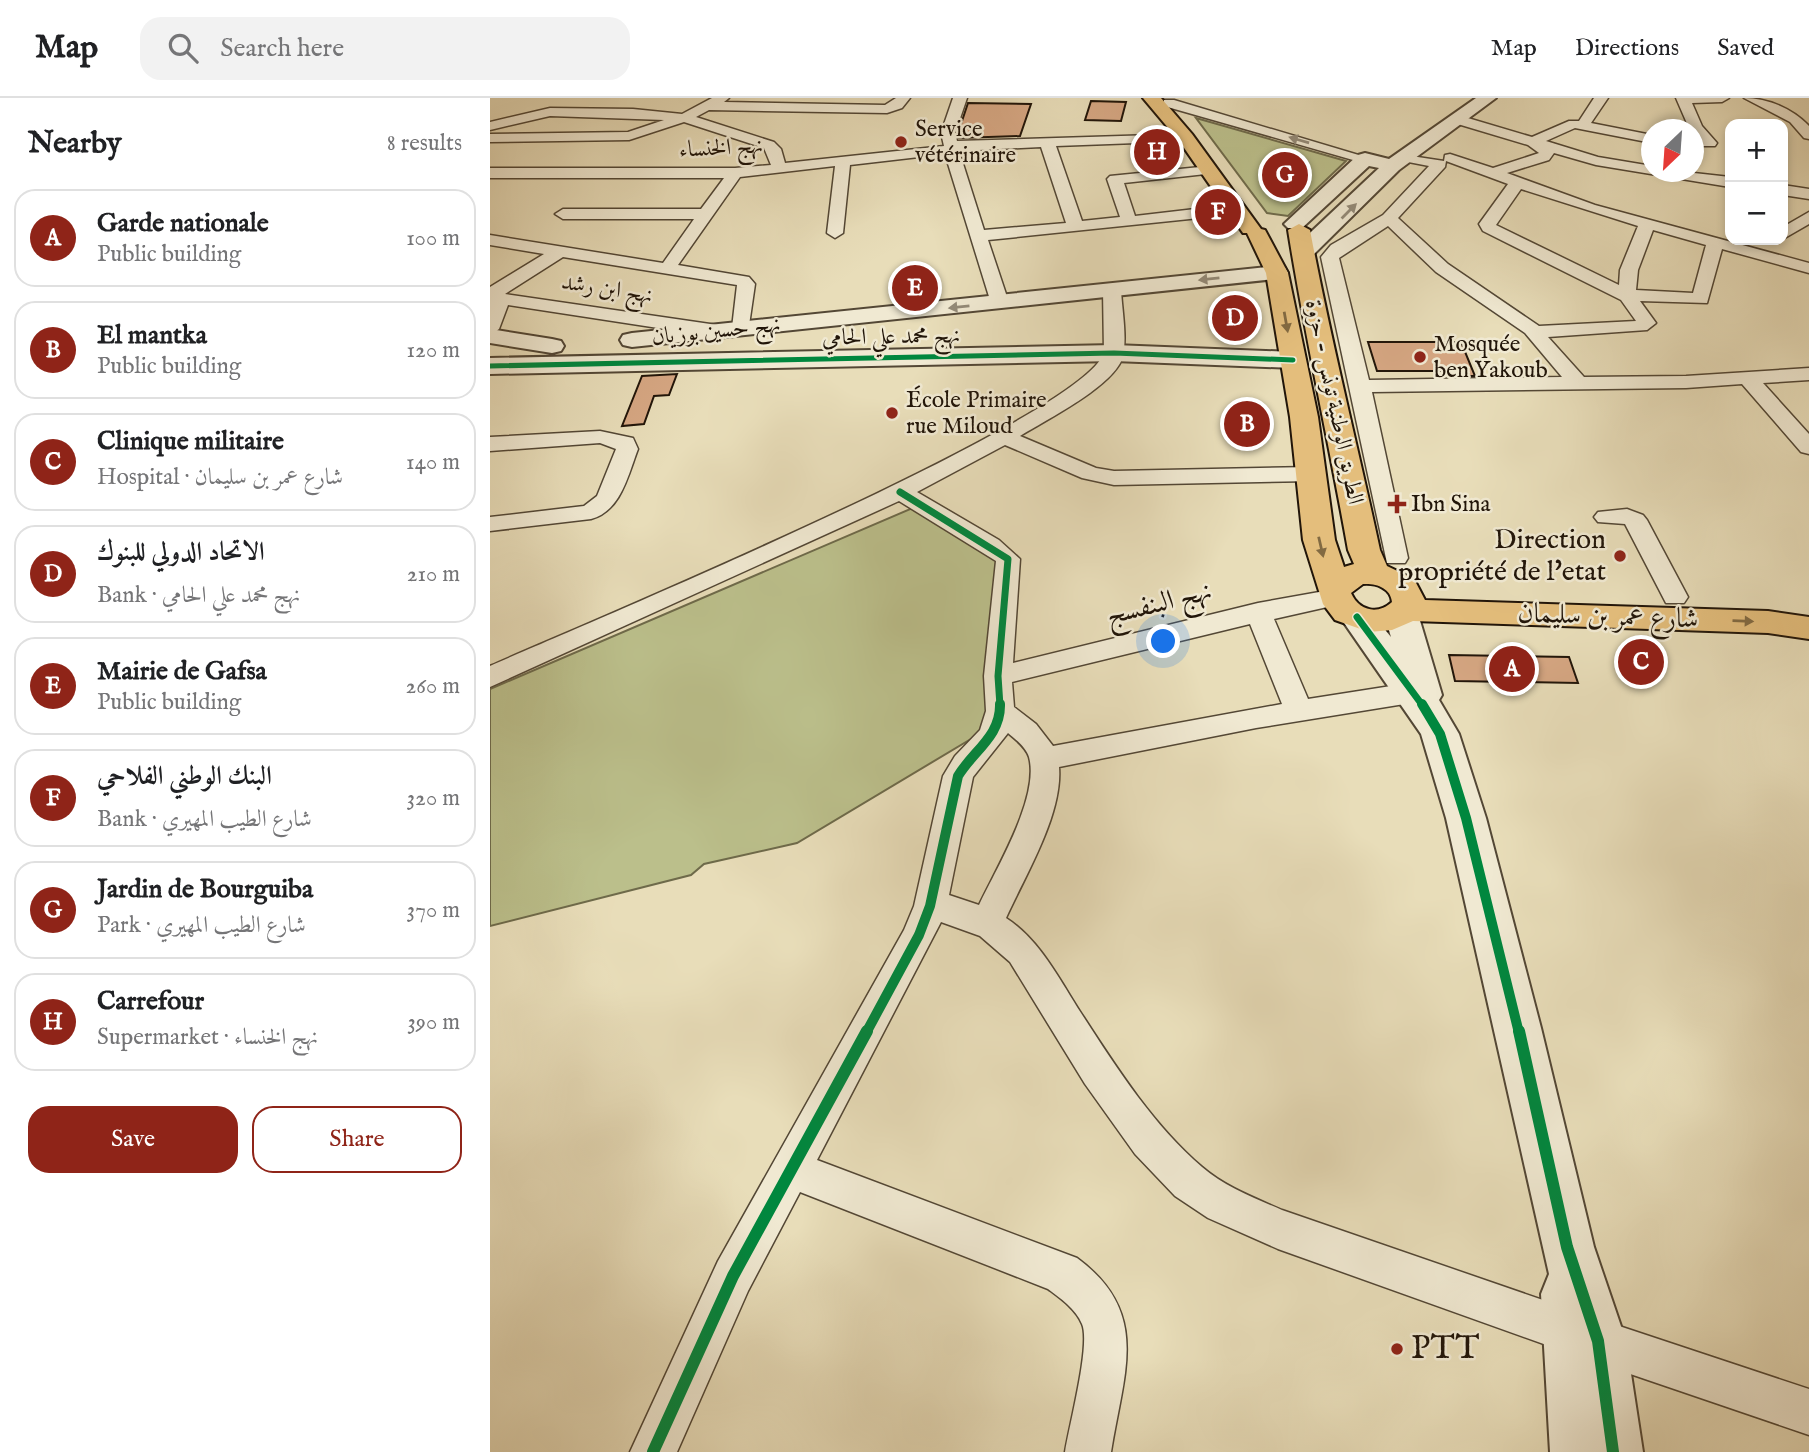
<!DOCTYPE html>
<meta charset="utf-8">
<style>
:root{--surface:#fff;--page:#f2f2f2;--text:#202124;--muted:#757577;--line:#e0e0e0;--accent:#8f2418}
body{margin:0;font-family:"IM FELL English",Amiri,serif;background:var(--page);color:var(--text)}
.controls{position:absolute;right:21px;top:21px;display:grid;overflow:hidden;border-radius:14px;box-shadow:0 4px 10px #0003}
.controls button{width:63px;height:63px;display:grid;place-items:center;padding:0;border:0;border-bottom:2px solid var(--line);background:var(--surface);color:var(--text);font:35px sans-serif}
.compass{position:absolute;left:1151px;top:21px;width:63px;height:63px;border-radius:50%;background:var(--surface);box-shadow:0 4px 10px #0003;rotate:205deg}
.you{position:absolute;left:674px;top:544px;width:24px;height:24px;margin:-18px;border:5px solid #fff;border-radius:50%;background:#1a73e8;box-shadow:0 0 0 10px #1a73e833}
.badge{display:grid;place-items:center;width:46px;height:46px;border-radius:50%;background:var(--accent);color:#fff;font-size:23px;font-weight:700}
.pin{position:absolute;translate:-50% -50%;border:4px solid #fff;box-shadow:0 2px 7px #0006}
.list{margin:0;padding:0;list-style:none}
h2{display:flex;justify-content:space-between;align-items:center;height:91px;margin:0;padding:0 28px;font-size:30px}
h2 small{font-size:23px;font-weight:400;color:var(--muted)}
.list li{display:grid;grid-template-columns:46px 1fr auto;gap:21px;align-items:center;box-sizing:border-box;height:98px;margin:0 14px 14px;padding:0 14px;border:2px solid var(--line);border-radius:21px}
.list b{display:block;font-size:26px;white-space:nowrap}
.list p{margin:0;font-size:23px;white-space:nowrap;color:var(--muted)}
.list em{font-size:23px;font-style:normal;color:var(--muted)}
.actions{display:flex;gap:14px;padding:21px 28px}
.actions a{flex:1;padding:16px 0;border:2px solid var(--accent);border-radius:21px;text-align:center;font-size:24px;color:var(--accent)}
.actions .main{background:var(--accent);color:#fff}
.icon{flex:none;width:38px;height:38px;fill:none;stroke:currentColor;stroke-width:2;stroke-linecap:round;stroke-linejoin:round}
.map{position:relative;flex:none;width:1319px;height:1354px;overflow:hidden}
header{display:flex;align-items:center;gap:42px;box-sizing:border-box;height:98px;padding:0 35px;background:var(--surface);border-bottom:2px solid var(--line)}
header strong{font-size:33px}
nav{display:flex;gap:38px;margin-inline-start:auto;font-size:24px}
.search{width:490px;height:63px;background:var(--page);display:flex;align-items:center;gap:18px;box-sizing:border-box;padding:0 24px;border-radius:21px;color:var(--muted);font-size:26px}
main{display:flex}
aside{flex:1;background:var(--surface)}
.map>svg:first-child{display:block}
</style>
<header>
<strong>Map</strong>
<div class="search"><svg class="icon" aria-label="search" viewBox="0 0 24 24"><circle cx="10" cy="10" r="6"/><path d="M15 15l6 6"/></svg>Search here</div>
<nav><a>Map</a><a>Directions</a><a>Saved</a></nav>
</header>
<main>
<aside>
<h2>Nearby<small>8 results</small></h2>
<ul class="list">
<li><span class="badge">A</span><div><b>Garde nationale</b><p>Public building</p></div><em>100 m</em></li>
<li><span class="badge">B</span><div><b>El mantka</b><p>Public building</p></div><em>120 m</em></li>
<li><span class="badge">C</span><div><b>Clinique militaire</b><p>Hospital · شارع عمر بن سليمان</p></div><em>140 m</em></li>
<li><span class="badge">D</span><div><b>الاتحاد الدولي للبنوك</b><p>Bank · نهج محمد علي الحامي</p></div><em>210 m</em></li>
<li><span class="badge">E</span><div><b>Mairie de Gafsa</b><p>Public building</p></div><em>260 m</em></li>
<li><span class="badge">F</span><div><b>البنك الوطني الفلاحي</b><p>Bank · شارع الطيب المهيري</p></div><em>320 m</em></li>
<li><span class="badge">G</span><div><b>Jardin de Bourguiba</b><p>Park · شارع الطيب المهيري</p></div><em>370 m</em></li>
<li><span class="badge">H</span><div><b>Carrefour</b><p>Supermarket · نهج الخنساء</p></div><em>390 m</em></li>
</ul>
<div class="actions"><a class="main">Save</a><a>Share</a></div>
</aside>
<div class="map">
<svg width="1319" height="1354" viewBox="0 0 1319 1354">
<rect width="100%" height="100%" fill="#e8ddb9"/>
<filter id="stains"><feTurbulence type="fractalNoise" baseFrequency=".00286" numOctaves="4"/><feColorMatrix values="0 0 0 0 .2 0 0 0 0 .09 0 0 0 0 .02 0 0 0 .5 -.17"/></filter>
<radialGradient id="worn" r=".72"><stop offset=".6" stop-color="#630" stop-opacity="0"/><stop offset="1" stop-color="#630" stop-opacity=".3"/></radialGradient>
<!-- green -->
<path fill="#bbbf8b" stroke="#6e6a4a" stroke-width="2" d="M706 20 856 63 798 118 777 115Z
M425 409 497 452 511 467 496 632 307 745 214 766 201 777 0 828V591Z"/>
<!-- building -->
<path fill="#d6a783" stroke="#211509" stroke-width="2" d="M601 3 636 4 631 23 595 22Z
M478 5 541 6 530 38 469 40 468 35Z
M878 244H971L985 278H962L960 273H887Z
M187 276 179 297 164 298 154 326 132 328 152 278Z
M959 557 1079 559 1088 585 965 583Z"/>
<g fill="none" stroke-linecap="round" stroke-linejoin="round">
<!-- minor casing -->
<g stroke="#534735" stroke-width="3">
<path id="minor" d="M222 0H239L234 4 395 7 406 0H420L412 10 397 15 219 12 206 19 284 44 291 51 295 65 454 48 451 35 463 0H477L465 35 467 43 696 36 701 37V43L566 48 592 123 630 119 617 81 620 78 720 68 727 72 725 75 634 85 645 118 748 106 756 111 748 116 498 142 519 205 510 210 501 205 455 56 360 67 353 135 345 140 337 135 345 68 250 79 188 167 259 179 265 186 258 234H244L242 230 247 187 73 159 15 196 227 227 236 233 227 239 18 207 9 231 0 237V189L54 156 0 147V137L173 165 204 121H73L65 116 73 111H211L234 80H0V70H245L281 67 274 50 194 24 139 42 0 44V36L138 34 174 22 60 18 0 32V24L60 10 143 11 192 16ZM551 49 576 125 494 132 469 53Z
M1104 0H1118L1101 25 1162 37V45L1085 30 1056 43 1108 59 1162 68V74H1195L1240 79V89L1106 67 1064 55 1059 62 1017 75 1105 107 1319 165V175L1232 151 1217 205 1150 203 1166 225 1157 232 1058 239 1094 279 1196 278 1319 270V282L1273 285 1319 336V356L1311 354 1252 286 1196 290 882 294 918 460 915 465H897L831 159 841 147 893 117 939 68 908 62V56L954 63 955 57 960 56 1003 70 1049 55 1038 47 961 24V18H971L1042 39 1079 23H1089ZM956 63 1018 86 989 126 993 133 1131 202 1146 223 1049 228 958 166 908 120 955 69ZM1031 91 1148 128 1130 172 1129 187 1006 127ZM898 128 946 174 1035 235 1072 279 879 282 849 160ZM1163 132 1216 147 1203 195 1146 192 1148 172Z
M1186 0H1239L1232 4 1202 5 1212 28 1227 45 1225 48H1204V40H1207L1199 30Z
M1254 0C1278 0 1303 11 1319 28V41L1314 40 1300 24Z
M674 2H684L882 61 875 65 870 64 674 8Z
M1293 87 1319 91V101L1293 97Z
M1319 114V126L1293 141V129Z
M622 187 631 192C632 212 637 238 633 258 626 287 556 322 530 338L606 370 624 373 822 369 833 376 822 383 624 387 592 380 515 347 427 394 509 442 530 461 523 565 768 505 846 491 855 493 859 499 855 505 784 521 818 601 933 583 943 586 947 593 943 600 933 603 766 630 569 669C573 716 535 778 516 820 550 842 569 881 591 915 626 969 663 1027 712 1069 735 1089 765 1100 792 1112L1079 1211 1094 1218 1098 1226 1108 1221 1319 1291V1337L1108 1265 1093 1258 1089 1250 1079 1255 788 1151 718 1120 685 1098 645 1056 595 986 520 864 490 838 451 824 327 1062 587 1160C662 1215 633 1276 621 1354H575C579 1328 601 1246 592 1226 586 1211 570 1200 558 1191L310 1094 258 1193 187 1354H140L228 1163 414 832 424 808 453 678 465 658 490 632 496 613 494 578 506 463 409 403 0 589V568C90 528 591 321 614 255L613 192ZM760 526 792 606 563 648 546 626 524 609 522 584ZM518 635C525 641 536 649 539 659 550 699 506 771 489 807L459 797 483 679Z
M110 333 143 340 148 351C138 377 131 413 101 421L0 433V419L94 408 107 398 126 351 110 345 0 353V339Z
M1137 411 1153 417 1157 422 1198 499 1194 505H1176L1135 426 1108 424 1104 419 1108 414Z"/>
</g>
<!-- tertiary casing -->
<g stroke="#534735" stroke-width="4">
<path id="tertiary" d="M986 0H1006L909 72 821 159H805L802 154 805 149 889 70 879 68 812 130H798L794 126 868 57 875 55 899 61Z
M787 168 795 170 798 175 795 180 142 249 133 247 130 242 133 237 142 235Z
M0 231 62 241 71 243 74 248 71 253 62 255 0 245Z
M624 247 803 254 812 257 816 262 812 267 803 270 624 263 0 276V260Z
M911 505 923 508 928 516 952 597 949 602 969 636 996 720 1051 930 1104 1149 1136 1243 1153 1354H1060L1051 1196 1059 1176 956 720 931 636 850 519 855 511C880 504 887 522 901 539L894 516 899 508Z"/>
</g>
<!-- primary casing -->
<g stroke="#211509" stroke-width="4">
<path id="primary" d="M653 0H671L702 36 771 131 775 132 798 175 828 319 845 442 854 469 864 466 858 452C839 345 815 239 798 132L809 126 820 132C840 239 867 345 890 452L897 468 924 481 935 502 1278 513 1319 519V541L1278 535 923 523 902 532 879 534 845 522 833 506 813 442 800 319 776 175 757 135H753L690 44ZM873 486C886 485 901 490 902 504 888 517 869 513 861 495Z"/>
</g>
<!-- minor -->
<use href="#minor" fill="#f0e9d2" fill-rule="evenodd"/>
<!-- tertiary -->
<use href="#tertiary" fill="#f0e9d2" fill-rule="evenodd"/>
<!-- primary -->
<use href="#primary" fill="#e4be7c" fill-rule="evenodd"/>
<!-- cycleway-far3 casing -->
<g stroke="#f0e9d2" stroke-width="8">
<path id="cycleway-far3" d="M0 268 624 255 803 262"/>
</g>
<!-- cycleway-far2 casing -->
<g stroke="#f0e9d2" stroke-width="10">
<path id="cycleway-far2" d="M410 394 518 461 508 578 510 608
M867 519 933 608"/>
</g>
<!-- cycleway-far1 casing -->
<g stroke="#f0e9d2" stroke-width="14">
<path id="cycleway-far1" d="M932 606 950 636 976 720 1029 935
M376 935 429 837 440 808 468 678C483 653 511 638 510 606"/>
</g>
<!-- cycleway casing -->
<g stroke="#f0e9d2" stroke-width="17">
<path id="cycleway" d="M1029 933 1077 1149 1108 1243 1123 1354
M163 1354 243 1178 377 933"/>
</g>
<!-- cycleway-far3 -->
<use href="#cycleway-far3" stroke="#00873e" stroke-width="5"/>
<!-- cycleway-far2 -->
<use href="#cycleway-far2" stroke="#00873e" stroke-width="7"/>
<!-- cycleway-far1 -->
<use href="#cycleway-far1" stroke="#00873e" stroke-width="10"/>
<!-- cycleway -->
<use href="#cycleway" stroke="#00873e" stroke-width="12"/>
</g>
<!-- one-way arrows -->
<defs><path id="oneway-solid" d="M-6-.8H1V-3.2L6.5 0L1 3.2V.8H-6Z" transform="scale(1.75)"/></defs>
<g fill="#938a78">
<use href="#oneway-solid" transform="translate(809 42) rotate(-164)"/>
<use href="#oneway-solid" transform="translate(859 113) rotate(-45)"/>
<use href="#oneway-solid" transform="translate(719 181) rotate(174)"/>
<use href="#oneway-solid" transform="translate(469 209) rotate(174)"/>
</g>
<g fill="#826a42">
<use href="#oneway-solid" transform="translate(796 224) rotate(80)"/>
<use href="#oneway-solid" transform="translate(831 449) rotate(77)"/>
<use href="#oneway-solid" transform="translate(1253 523) rotate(2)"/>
</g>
<!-- markers -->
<g fill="#8f2418" stroke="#f0e9d2" stroke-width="2.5">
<circle cx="411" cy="44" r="7"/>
<circle cx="930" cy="259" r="7"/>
<circle cx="402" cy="315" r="7"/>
<path d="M903.5 395.5h7v7h7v7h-7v7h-7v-7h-7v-7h7z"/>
<circle cx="1130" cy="458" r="7"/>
<circle cx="907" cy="1251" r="7"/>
</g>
<g text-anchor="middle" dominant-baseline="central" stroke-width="5" stroke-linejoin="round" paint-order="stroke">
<!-- far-poi labels -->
<g font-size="23" fill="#211509" stroke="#f0e9d2" text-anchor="start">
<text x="425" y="31">Service<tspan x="425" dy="26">vétérinaire</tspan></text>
<text x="944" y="246">Mosquée<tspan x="944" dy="26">ben Yakoub</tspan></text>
<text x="416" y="302">École Primaire<tspan x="416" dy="26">rue Miloud</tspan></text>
<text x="921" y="406">Ibn Sina</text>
</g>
<!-- far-street labels -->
<g font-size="23" fill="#211509" stroke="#f0e9d2">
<text transform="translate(231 50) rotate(-3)">نهج الخنساء</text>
<text transform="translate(117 191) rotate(9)">نهج ابن رشد</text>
<text transform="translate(226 233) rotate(-6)">نهج حسين بوزيان</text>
<text transform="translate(401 239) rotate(-1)">نهج محمد علي الحامي</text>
<text transform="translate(844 304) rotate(78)">الطريق الوطنية تونس - حزوة</text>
</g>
<!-- poi labels -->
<g font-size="28" fill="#211509" stroke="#f0e9d2" text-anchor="end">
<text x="1116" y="442">Direction<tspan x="1116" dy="32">propriété de l'etat</tspan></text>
</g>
<!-- street labels -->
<g font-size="28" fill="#211509" stroke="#f0e9d2">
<text transform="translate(669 506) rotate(-14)">نهج البنفسج</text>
<text transform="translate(1118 519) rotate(2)">شارع عمر بن سليمان</text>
</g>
<!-- near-poi labels -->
<g font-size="33" fill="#211509" stroke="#f0e9d2" text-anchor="start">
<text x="921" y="1251">PTT</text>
</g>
</g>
<rect width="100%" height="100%" filter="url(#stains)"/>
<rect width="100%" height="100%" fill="url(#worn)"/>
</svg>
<div class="controls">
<button>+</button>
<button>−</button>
</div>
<svg class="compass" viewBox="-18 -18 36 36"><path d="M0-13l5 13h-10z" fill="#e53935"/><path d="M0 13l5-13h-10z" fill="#757577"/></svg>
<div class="you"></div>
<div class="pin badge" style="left:1022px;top:571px">A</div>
<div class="pin badge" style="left:757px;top:326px">B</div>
<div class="pin badge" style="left:1151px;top:564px">C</div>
<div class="pin badge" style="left:745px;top:220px">D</div>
<div class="pin badge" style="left:425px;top:190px">E</div>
<div class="pin badge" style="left:728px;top:114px">F</div>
<div class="pin badge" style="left:795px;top:77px">G</div>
<div class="pin badge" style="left:667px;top:54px">H</div>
</div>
</main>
